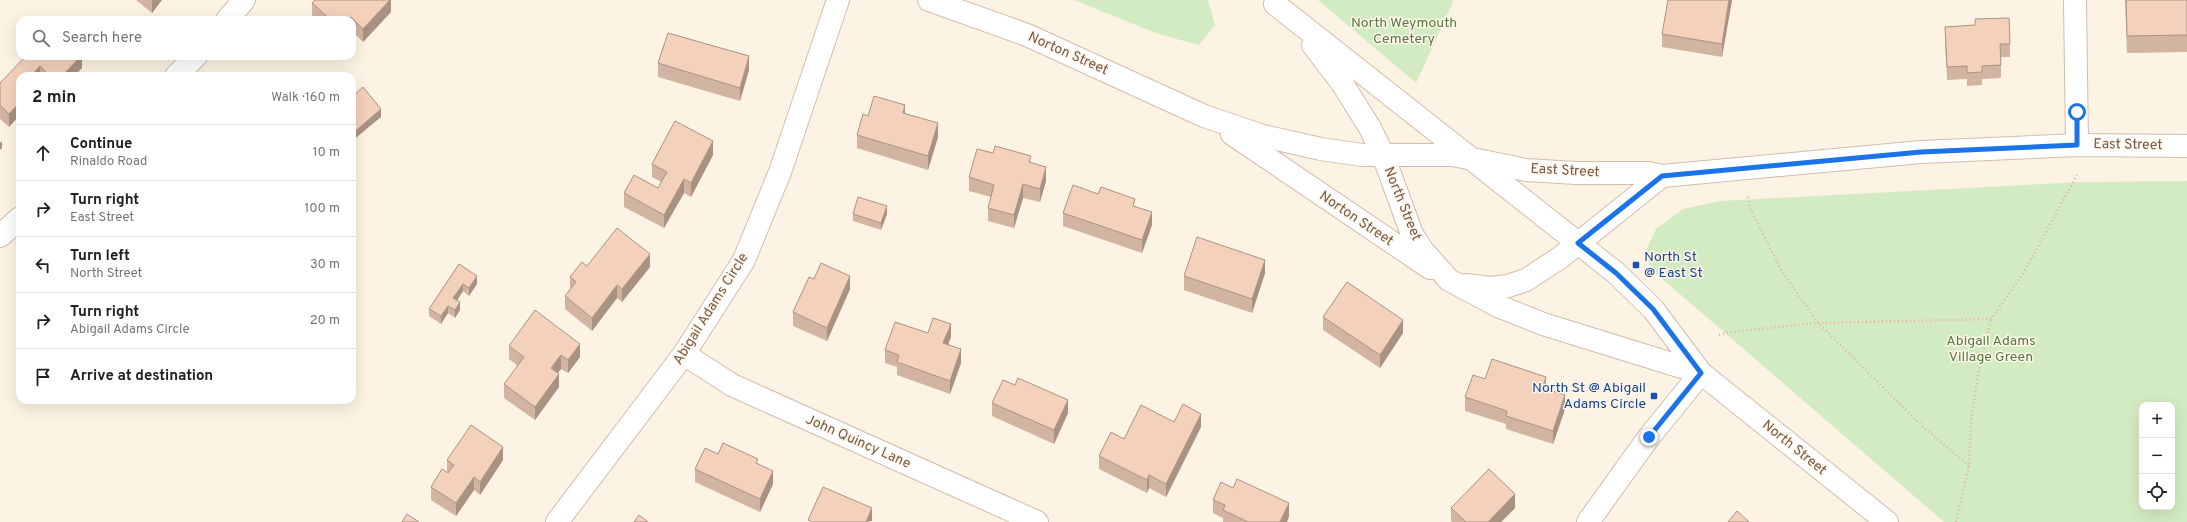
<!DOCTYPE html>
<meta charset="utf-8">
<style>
:root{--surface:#fff;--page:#f2f2f2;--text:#202124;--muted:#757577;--line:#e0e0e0}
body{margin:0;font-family:Overpass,sans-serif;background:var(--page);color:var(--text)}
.controls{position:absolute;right:12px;bottom:12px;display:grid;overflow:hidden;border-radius:8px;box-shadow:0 4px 16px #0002}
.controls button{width:36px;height:36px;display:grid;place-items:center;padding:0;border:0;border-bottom:1px solid var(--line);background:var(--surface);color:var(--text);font:20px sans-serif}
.stop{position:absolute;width:12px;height:12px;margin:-9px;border:3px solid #1a73e8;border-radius:50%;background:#fff}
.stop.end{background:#1a73e8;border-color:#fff;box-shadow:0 1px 4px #0008}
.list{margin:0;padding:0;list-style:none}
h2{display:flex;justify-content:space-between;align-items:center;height:52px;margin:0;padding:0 16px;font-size:17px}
h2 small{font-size:13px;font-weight:400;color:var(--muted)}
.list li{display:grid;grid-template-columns:26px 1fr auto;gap:12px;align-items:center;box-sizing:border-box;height:56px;padding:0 16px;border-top:1px solid var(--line)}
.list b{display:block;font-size:15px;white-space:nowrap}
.list p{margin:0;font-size:13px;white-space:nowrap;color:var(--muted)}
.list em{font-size:13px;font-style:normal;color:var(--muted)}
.icon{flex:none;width:22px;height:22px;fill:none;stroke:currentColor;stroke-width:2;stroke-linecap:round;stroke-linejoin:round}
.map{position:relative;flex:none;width:2187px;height:522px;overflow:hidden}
.search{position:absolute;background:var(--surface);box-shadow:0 4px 16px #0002;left:16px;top:16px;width:340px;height:44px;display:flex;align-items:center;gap:10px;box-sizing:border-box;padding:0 14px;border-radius:12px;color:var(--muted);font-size:15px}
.panel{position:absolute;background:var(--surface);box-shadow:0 4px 16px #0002;left:16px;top:72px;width:340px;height:332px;border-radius:12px}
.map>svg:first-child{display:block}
</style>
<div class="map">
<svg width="2187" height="522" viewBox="0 0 2187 522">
<rect width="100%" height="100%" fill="#fdf3e4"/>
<!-- green -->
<path fill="#d3ebc2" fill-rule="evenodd" d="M1074 0H1208L1215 25 1199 45 1158 34Z
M1318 0H1454L1416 83Z
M2187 181V522H1944L1652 270 1645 253 1656 229 1683 209 1720 201 2082 182ZM2142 405H2172V507H2142Z"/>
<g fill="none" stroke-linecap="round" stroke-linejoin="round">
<!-- street casing -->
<g stroke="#d1bdad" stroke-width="24">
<path id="street" d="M2075 0 2077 145
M227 20 244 0
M176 76 196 56
M0 236 20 218
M684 354 732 385 1037 522
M557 522 684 354 744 260 780 172 838 0
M1588 522 1649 437 1701 373"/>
</g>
<!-- secondary casing -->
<g stroke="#d4bcaa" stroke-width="24">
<path id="secondary" d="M929 0 1027 35 1204 116 1263 136 1321 149 1362 155H1453L1526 170 1576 173H1648L1662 176 1921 152 2077 145 2187 146
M1275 4 1616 273 1653 309 1701 373 1887 522
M1313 45 1342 83 1370 128 1383 155 1412 234 1423 251 1449 280 1498 306 1543 324 1701 373
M1232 134 1430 268
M1466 285 1490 288 1508 286 1526 280 1561 257 1662 176"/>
</g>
<!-- path -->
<path stroke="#d8b49e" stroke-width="2.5" stroke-dasharray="1 3" stroke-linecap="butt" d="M1748 197 1750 209 1782 271 1818 323 1922 426 1969 466
M1719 335 1730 332 1818 323 1991 319 2024 272 2077 175
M1956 522 1969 466 1971 421 1978 374 1991 319"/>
<!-- street -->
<use href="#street" stroke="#fff" stroke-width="22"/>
<!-- secondary -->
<use href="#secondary" stroke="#fff" stroke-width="22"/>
</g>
<!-- wall -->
<path fill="#d1b4a1" d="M136 0H162L152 13Z
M391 0V12L363 42 352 31V20H316L312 17V3Z
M1732 0 1722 57 1662 47V34Z
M2125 0H2187V52L2127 53Z
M1945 27 2010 44V57H2001V78L1982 79V85L1967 86V79L1947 80 1945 40Z
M26 56H82V68L74 76H20L9 127 0 119V83Z
M658 63 749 70 740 101 658 77Z
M905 113 938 137 928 170 857 148V135L868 116Z
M993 153 1031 163 1046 181 1040 202 1023 198 1014 228 988 221V208L991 197 969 191V177Z
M713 155 691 197 684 193 664 228 624 207V193L658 188 661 182 652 177V164Z
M1098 194 1135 206 1152 225 1142 253 1063 226V213Z
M853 214H887L881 230 853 221Z
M459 264 477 284 469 296 463 291 457 301 460 310 455 318 448 313 441 324 429 316V309Z
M587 266 650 267 622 302 617 298 592 331 565 309V296L570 290V277Z
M1265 273 1252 313 1184 290V276Z
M814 279 850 289 827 341 793 326V312Z
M1323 317 1403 333 1380 368 1323 330Z
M928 333 951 337 948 345 961 363 950 394 897 375V367L885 363V350Z
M509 346 580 357 568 373 561 369 558 373 559 387 535 420 504 398V384L518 366 509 359Z
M1485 379 1546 389 1565 409 1553 444 1506 429V424L1465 411V397Z
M992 403 1068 413 1054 444 992 416Z
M1174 422 1201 427 1166 497 1149 488 1147 493 1099 469V456L1124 439Z
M718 454 758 464 773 484 760 512 695 482V469Z
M447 460H503L480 495 474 490 456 516 431 500V487L447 473Z
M1213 500 1289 516 1287 522H1223V518L1213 513Z
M1451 508H1515L1501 522H1452L1451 521Z"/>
<!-- shaded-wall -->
<path fill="#aa9283" d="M152 0H162L152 13Z
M390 0H391V12L363 42V29Z
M1729 0H1732L1722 57V44Z
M81 56H82V68L74 76H62Z
M749 56V70L740 101V88Z
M40 66V76H31Z
M20 87V101L16 92Z
M20 102V115L9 127V114Z
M905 105V118L903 113Z
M381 109V117L352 141V134Z
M938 123V137L928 170V156Z
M2 141V148L0 150V143Z
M713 141V155L691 197V183Z
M1046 167V181L1040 202V189Z
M684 179V193L664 228V215Z
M1023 184V198L1014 228V215Z
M887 206V214L881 230V223Z
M1152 212V225L1142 253V240Z
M650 254V267L622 302V289Z
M1265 260V273L1252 313V299Z
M477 276V284L469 296V288Z
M850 276V289L827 341V328Z
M463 284V291L453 306V298Z
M617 285V298L592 331V318Z
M460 302V310L455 318V310Z
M448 306V313L441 324V316Z
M1403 320V333L1380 368V355Z
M951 324V337L943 356V343Z
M580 344V357L568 373V360Z
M961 349V363L950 394V381Z
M561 355V369L551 381V368Z
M559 374V387L535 420V407Z
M1546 377V390L1543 388Z
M1565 395V409L1553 444V431Z
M1068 400V413L1054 444V430Z
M1201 414V427L1166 497V484Z
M503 447V460L480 495V482Z
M773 471V484L760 512V499Z
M1149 475V488L1147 493V480Z
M474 477V490L456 516V503Z
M1515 494V508L1501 522H1488Z
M1289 503V516L1287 522H1280Z
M872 508V521L866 522Z"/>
<!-- building -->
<path fill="#f3d1bb" stroke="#aa9283" d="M315 0H390L363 29 351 17 348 20H331L312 3Z
M1668 0H1729L1722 44 1662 34Z
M2126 0H2187V35L2127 36Z
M2009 18 2010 44H2000L2001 65 1982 66V72L1967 73V66L1947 67 1945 27 1975 25V19Z
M668 33 749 56 740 88 658 63Z
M26 56H81L62 76H50L40 66 31 76H20V87L16 92 20 96V102L9 114 0 105V83Z
M363 87 381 109 352 134V97Z
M874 96 905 105 903 113 938 123 928 156 857 135 863 114 868 116Z
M675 121 713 141 691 183 684 179 664 215 624 193 634 175 658 188 667 172 652 164Z
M995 146 1031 156 1029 162 1046 167 1040 189 1023 184 1014 215 988 208 994 185 969 177 977 149 993 153Z
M1073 185 1098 194 1101 187 1135 199 1133 206 1152 212 1142 240 1063 213Z
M858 197 887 206 881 223 853 214Z
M617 228 650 254 622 289 617 285 592 318 565 296 576 282 570 277 582 262 587 266Z
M1197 237 1265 260 1252 299 1184 276Z
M821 263 850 276 827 328 793 312 809 277 814 279Z
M459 264 477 276 469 288 463 284 453 298 460 302 455 310 448 306 441 316 429 309Z
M1347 282 1403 320 1380 355 1323 317Z
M535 310 580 344 568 360 561 355 551 368 559 374 535 407 504 384 524 357 509 346Z
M933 318 951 324 943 343 961 349 950 381 897 362 899 355 885 350 895 322 928 333Z
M1492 359 1546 377 1543 388 1565 395 1553 431 1506 416 1507 411 1465 397 1473 375 1485 379Z
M1018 378 1068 400 1054 430 992 403 1003 380 1015 385Z
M1183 404 1201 414 1166 484 1149 475 1147 480 1099 456 1111 432 1124 439 1141 405 1174 422Z
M471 425 503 447 480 482 474 477 456 503 431 487 442 469 448 473 454 465 447 460Z
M723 443 758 459 756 463 773 471 760 499 695 469 705 448 718 454Z
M1489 469 1515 494 1488 522H1466L1451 508Z
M1237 479 1289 503 1280 522H1248L1223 510 1225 505 1213 500 1221 482 1233 488Z
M823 487 872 508 866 522H812L808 520Z
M1737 511 1749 522H1728Z
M407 514 419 522H402Z
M639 515 648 522H634Z"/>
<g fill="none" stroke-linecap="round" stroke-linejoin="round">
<!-- route -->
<path stroke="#1a73e8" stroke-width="5" d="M1649 437 1701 373 1653 309 1616 273 1578 243 1662 176 1921 152 2077 145V112"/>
</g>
<!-- markers -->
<g fill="#1a4fb4" stroke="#fff7eb" stroke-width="1.5">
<rect x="1632" y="261" width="8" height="8" rx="2"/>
<rect x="1650" y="392" width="8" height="8" rx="2"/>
</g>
<g text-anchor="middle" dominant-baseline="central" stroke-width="3" stroke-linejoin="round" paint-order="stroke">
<!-- park labels -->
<g font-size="14" fill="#537c41" stroke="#fff7eb">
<text x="1404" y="23">North Weymouth<tspan x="1404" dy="16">Cemetery</tspan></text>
<text x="1991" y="341">Abigail Adams<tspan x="1991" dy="16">Village Green</tspan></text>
</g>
<!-- street labels -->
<g font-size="14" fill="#765949" stroke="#fff7eb">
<text transform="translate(1068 54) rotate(24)">Norton Street</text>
<text transform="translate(2128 145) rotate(1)">East Street</text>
<text transform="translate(1565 171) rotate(3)">East Street</text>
<text transform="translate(1402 204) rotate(68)">North Street</text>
<text transform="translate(1356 219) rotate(34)">Norton Street</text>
<text transform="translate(711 309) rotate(-58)">Abigail Adams Circle</text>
<text transform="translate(858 442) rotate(24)">John Quincy Lane</text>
<text transform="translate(1794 448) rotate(39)">North Street</text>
</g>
<!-- transit labels -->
<g font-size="14" fill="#164399" stroke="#fff7eb" text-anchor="start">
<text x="1644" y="257">North St<tspan x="1644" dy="16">@ East St</tspan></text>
<text x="1646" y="388" text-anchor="end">North St @ Abigail<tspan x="1646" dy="16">Adams Circle</tspan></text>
</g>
</g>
</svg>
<div class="controls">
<button>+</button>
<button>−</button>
<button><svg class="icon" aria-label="locate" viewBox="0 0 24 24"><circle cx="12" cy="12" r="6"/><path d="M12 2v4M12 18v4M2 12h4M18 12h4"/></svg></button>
</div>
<div class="stop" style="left:2077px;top:112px"></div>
<div class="stop end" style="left:1649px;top:437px"></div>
<div class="search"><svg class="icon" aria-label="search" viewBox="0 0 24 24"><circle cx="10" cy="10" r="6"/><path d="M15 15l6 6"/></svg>Search here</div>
<section class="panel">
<h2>2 min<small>Walk · 160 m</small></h2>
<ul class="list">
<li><svg class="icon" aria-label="ahead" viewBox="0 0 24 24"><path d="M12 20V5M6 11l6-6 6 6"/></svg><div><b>Continue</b><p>Rinaldo Road</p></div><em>10 m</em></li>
<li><svg class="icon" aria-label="right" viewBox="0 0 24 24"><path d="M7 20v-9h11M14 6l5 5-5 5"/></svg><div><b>Turn right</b><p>East Street</p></div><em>100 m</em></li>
<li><svg class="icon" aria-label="left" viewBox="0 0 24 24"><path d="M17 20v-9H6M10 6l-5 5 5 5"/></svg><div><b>Turn left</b><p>North Street</p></div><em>30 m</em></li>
<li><svg class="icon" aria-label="right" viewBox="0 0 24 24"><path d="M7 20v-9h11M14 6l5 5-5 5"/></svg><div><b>Turn right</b><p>Abigail Adams Circle</p></div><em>20 m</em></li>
<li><svg class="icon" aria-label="arrive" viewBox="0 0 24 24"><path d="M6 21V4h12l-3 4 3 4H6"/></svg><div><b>Arrive at destination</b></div></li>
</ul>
</section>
</div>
